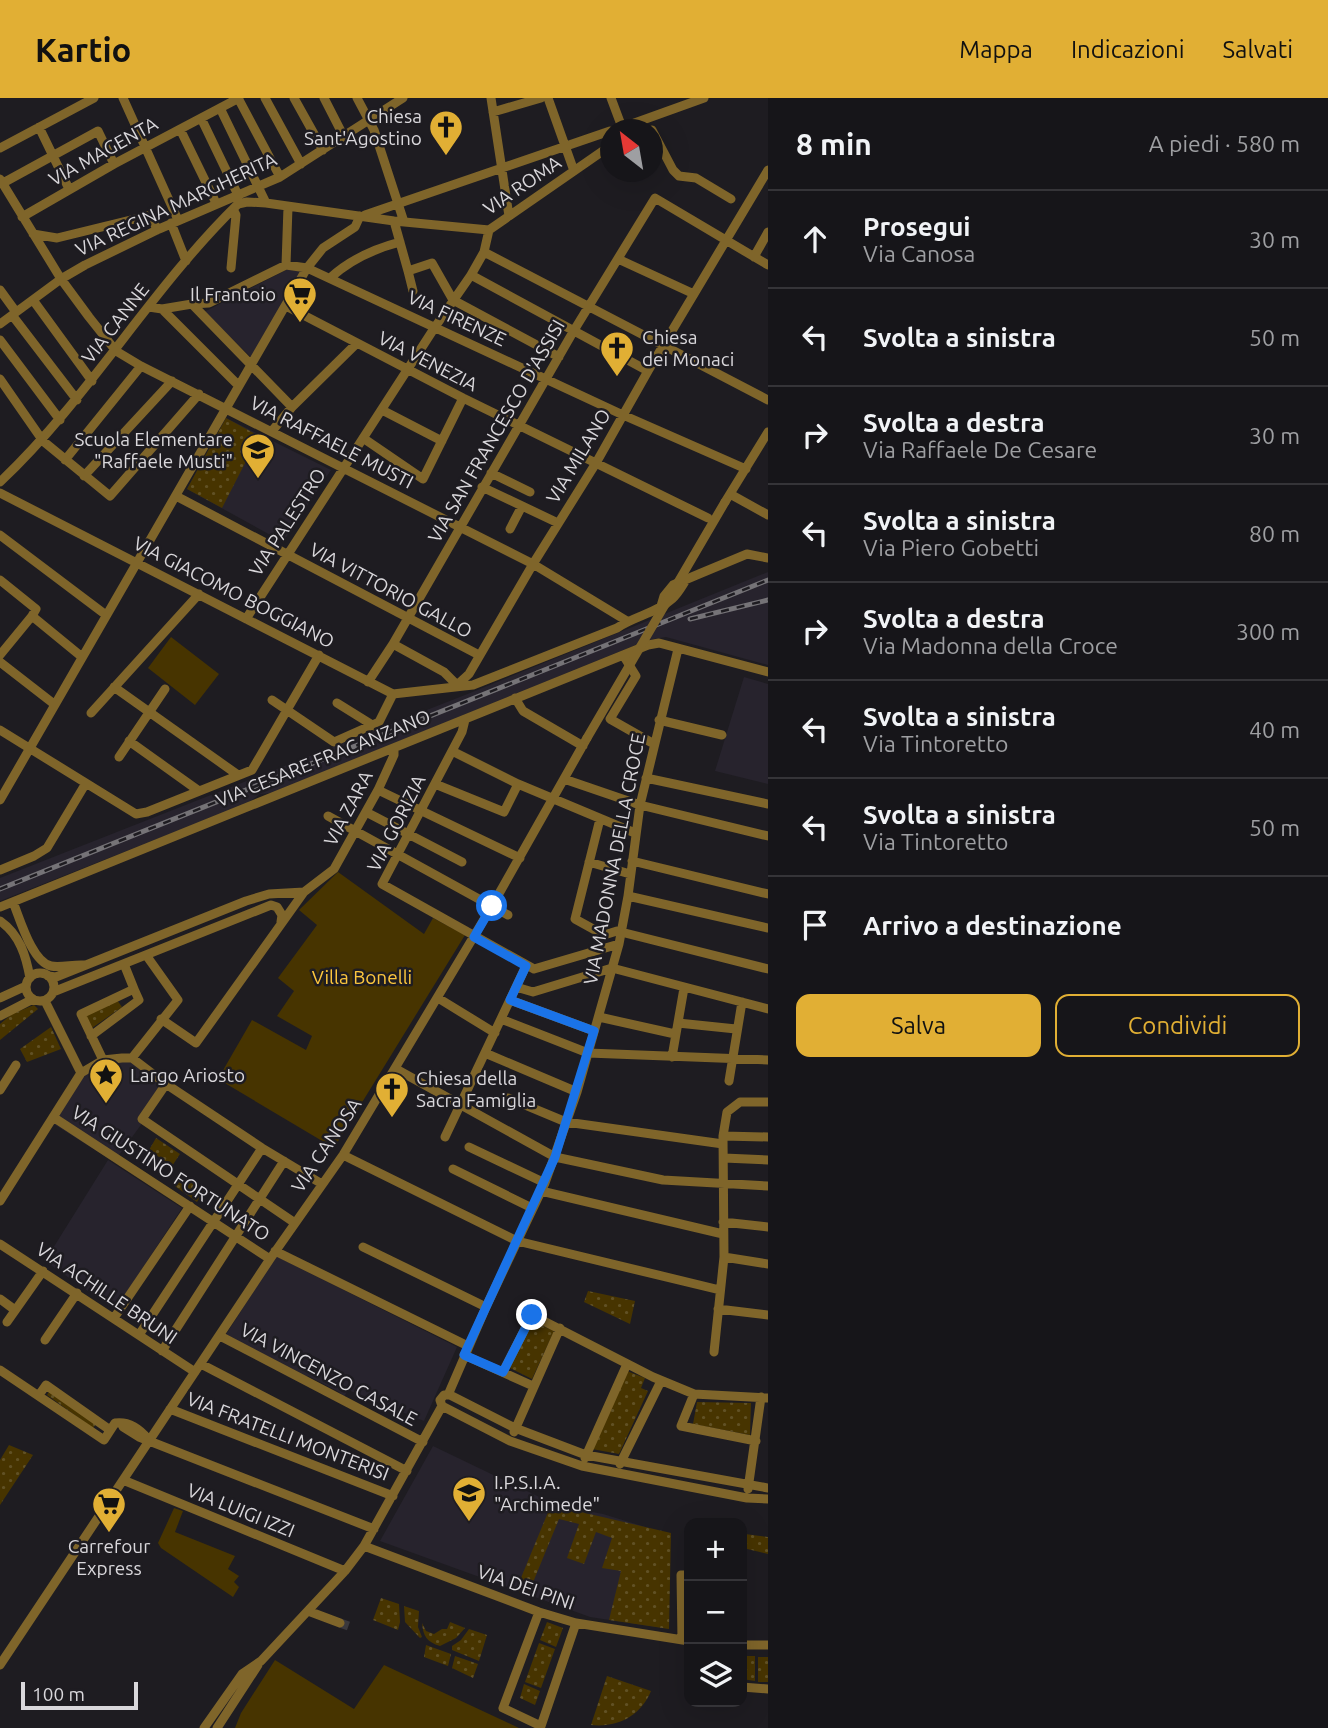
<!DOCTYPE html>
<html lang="it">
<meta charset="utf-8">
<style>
:root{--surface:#161519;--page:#1f1e22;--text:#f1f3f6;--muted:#9e9fa2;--line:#353438;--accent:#e1af34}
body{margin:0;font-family:Ubuntu,sans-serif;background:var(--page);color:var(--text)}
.controls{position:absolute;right:21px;bottom:21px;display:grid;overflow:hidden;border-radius:14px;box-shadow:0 7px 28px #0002}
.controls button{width:63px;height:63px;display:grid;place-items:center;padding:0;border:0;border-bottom:2px solid var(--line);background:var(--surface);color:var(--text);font:35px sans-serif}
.compass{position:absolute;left:600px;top:21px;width:63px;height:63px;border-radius:50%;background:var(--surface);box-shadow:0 7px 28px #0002;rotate:329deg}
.scale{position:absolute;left:21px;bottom:18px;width:117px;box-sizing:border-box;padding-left:7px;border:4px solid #d9d7db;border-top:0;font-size:19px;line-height:24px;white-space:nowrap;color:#d9d7db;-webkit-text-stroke:5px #1e1c21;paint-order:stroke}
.stop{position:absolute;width:21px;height:21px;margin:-16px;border:5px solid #1a73e8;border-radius:50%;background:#fff}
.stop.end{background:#1a73e8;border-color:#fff;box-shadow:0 2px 7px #0008}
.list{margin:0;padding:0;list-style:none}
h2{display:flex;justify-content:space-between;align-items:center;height:91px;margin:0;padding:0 28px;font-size:30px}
h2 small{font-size:23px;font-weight:400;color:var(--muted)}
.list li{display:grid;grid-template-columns:46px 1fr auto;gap:21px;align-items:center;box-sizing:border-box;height:98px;padding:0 28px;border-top:2px solid var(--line)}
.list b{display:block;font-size:26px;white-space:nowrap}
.list p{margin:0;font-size:23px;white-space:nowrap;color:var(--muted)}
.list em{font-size:23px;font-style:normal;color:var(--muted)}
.actions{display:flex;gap:14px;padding:21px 28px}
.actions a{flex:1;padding:16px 0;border:2px solid var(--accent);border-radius:14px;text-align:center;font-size:24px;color:var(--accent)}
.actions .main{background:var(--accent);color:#111}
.icon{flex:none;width:38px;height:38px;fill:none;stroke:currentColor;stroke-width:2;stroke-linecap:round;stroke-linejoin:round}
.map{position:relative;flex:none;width:768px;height:1630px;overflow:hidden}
header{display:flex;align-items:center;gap:42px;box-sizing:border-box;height:98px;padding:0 35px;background:var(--accent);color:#111}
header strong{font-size:33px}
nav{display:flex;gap:38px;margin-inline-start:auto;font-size:24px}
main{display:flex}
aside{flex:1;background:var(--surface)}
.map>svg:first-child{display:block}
</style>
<header>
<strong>Kartio</strong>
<nav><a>Mappa</a><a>Indicazioni</a><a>Salvati</a></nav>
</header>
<main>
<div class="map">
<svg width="768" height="1630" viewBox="0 0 768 1630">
<defs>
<pattern id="grass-dots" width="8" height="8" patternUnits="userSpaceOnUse" patternTransform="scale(1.75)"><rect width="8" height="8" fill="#473400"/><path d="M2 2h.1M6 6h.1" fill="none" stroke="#615125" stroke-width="1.8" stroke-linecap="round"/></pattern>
</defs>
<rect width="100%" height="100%" fill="#1e1c21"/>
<!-- built -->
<path fill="#27232d" d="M300 165 305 169 253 261 204 214Z
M226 320 331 372 283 444 187 391Z
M768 474V567L666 539 648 542 272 695 260 696 248 705 0 803V780L470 595Z
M744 579 768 586V686L715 673Z
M132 957 172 984 114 1064 49 1023 78 974Z
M108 1062 182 1110 115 1212 45 1163Z
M276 1158 457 1249 424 1323 348 1292 344 1299 339 1294 308 1278H304L225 1238Z
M433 1348 556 1407 603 1416 652 1431 669 1531 590 1519 380 1443Z"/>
<!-- grass -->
<path fill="url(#grass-dots)" d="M226 320 259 338 222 410 187 391Z
M117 902 122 909 92 930 84 917Z
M34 907 38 911 0 942V926L12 916Z
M51 929 61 951 27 964 20 951Z
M156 1040 180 1056 172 1068 149 1052Z
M179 1075 204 1092 197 1104 172 1086Z
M588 1193 635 1203 630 1226 584 1204Z
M532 1223 554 1233 532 1281 510 1270Z
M627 1273 645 1280 641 1290 648 1293 619 1356 592 1351Z
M50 1292 96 1326 93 1330 47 1297Z
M697 1304 751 1305 750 1337 693 1326Z
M9 1347 33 1357 0 1407V1362Z
M551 1407 671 1435 669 1531 609 1522 621 1473 602 1470 612 1440 596 1434 584 1466 567 1460 579 1426 559 1421 527 1499 516 1492Z
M745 1436 768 1439V1456L743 1450Z
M381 1500 399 1506 400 1524 398 1532 373 1522Z
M404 1508 419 1513 418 1529 422 1539 420 1540 405 1524Z
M450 1524 465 1530 456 1540 440 1548C427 1544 423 1538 422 1525L426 1533 434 1536 442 1531H447Z
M547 1524 563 1530 556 1549 540 1542Z
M469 1531 487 1537 479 1563 452 1552V1548L461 1542Z
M539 1545 555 1551 541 1590 525 1584Z
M426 1547 451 1556 448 1568 424 1559Z
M455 1558 478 1566 473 1580 452 1570Z
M742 1558H755V1583L742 1581Z
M758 1559H768V1584H758Z
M607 1578 651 1593C641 1617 619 1630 591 1627Z
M524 1586 540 1593 535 1607 520 1600Z"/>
<!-- park -->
<path fill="#473400" d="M171 539 219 576 195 607 148 570Z
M338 774 424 836 433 820 465 837 334 1050 218 981 252 922 306 952 312 938 277 918 294 893 278 880 317 827 299 812Z
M174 1410 183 1413 175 1434 235 1458 228 1471 239 1478 234 1484 239 1489 233 1499 161 1450 158 1445Z
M275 1562 354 1611 384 1567 519 1630H235L241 1615Z"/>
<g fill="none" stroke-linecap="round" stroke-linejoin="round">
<!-- minor-tunnel -->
<path stroke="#3a383d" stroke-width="9" stroke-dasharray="9 4.5" stroke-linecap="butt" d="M340 1525 351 1529"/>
<!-- minor -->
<path stroke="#7f652a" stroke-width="9" d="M123 0 178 122
M238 0 280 79
M265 0 301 66
M294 0 323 52
M324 0 344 39
M357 0 374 32 404 124
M491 0 509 118
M548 0 574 73
M611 0 623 32
M220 10 266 105
M493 14 541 0
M201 20 238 97
M39 29 69 91
M180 31 216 105
M615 32 704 0
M652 32 673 72 679 78 696 80 731 101
M0 50 94 0
M0 81 61 181 89 219 116 253 141 268 533 466 627 523
M3 85 98 33 114 66
M365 117 610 33
M22 119 114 66 239 0
M394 123 408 173 432 165 453 202 559 259
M171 125 186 163
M33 136 57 140 151 117 157 132
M484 154 768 302
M754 159 768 134
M618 161 694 196
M286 167 288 109
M231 170 236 117 233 111
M408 173 413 193
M471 177 648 273
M330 180C351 161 373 151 400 144
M0 192 16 214
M33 202 92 283
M192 206 292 309
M286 208 463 300 708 420
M149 209 162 211 192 206 209 205 286 167 307 170 623 317 746 371
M162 211 239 288
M12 217 77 302
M0 226 61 181 85 167 159 131 280 79 403 0
M0 242 60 322
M0 281 43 343 110 398 199 296
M382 312 442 343
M272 333 292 309 356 246
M363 340 423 381 463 300
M65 362 141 268
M491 375 530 394
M84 378 172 283
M0 384C89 300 150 192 238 106L247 104 266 105 394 123 489 132 610 48
M482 389 558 425
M0 395 393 596 473 587 617 530C634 518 657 515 672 501 678 496 682 488 686 482
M730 396 768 417
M176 398 479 557
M725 404 768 334
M510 431 522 408
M0 437 106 517
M0 482 36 511 32 518 82 559
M661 508 664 498 673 487 699 476 747 456 768 460
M246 521 435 229 471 177 484 154 489 132
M393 546 444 574 457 587
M0 557 32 518
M623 557 636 578 610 621 654 646
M0 564 54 606
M368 584 393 546 573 234 655 100 768 167
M457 587 469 576 533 466 596 365 648 273 768 72
M114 589 238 677
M515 600 523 613 583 648
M272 602 334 644 379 624 393 596
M337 605 374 628
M91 615 199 496
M465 622 462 634 382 786 534 871 619 846
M659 622 722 637
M0 632 136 716 147 714 252 672 319 557
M129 643 199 693
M452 653 518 686 635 735
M119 659 165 591
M646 680 768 706
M564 681 640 707 768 738
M435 686 504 714 518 686
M378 692 520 760
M0 702 307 170 323 150 355 129 360 118
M366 714 462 764
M328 718 508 817
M600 721 575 821 604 837 617 833 621 835
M632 763 768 796
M589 764 630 776
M0 772 34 758 47 750 86 685
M628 798 768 830
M13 804C20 821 32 864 51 868 61 870 74 866 84 867
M0 809 648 547 659 545 768 574
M0 823C20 837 26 858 30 880
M621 834 768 871
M612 870 768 911
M26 889a14 14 0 1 1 28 0a14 14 0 1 1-28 0Z
M48 878 56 879 246 803 269 796 304 794
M516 889 533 894 612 870
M53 894 271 807 277 809 282 817 281 824
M0 900 26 888
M438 900 495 935
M510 902 594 933
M45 903 81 975
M0 918 33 901
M599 919 675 936
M161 921 196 945 304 794 334 771 378 692 394 657V650
M501 921 588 955 768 962
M678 925 736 931
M91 938 139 902 134 891
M485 955 577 994
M672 959 684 890
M132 960 178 902 146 857
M103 962 81 916 134 891 124 866
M396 971 555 1059 663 1082 768 1088
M729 983 742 904
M166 986 142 1021 295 1125
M0 992 16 967
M508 1000 566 1024 723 1046
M53 1019 270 1161
M723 1038 768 1039
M445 1039 526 868
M469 1049 545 1085
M343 1057 517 1143 720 1192
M724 1060 768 1062
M453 1071 532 1110
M541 1093 723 1136
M0 1103 81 975 103 962 122 960H132L166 986 262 1050 322 1086
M723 1124 768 1129
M0 1146 195 1274
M363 1149 486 1209
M275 1153 468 1248
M724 1159 768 1166
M0 1201 15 1212
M718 1211 768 1217
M114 1220 190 1108
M7 1224 43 1173
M139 1237 262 1050
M220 1238 423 1344
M45 1242 77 1195
M162 1253 284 1063
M714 1254 724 1159 723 1038 727 1014 740 1004H768
M464 1257 533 1288
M201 1266 407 1373
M0 1272 104 1342 115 1325C129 1323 139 1330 148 1341
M503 1274 532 1217 653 1279 694 1296 768 1300
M694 1296 681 1328 756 1343
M39 1297 46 1287 110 1332
M448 1297 486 1209 545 1085 577 994 619 846 628 798 640 707 678 551
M442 1308 510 1343 582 1368 747 1400 768 1401
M170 1311 393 1398
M122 1325 123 1329 139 1339 374 1431
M514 1334 560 1230
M585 1360 627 1266
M620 1366 661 1283
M123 1382 345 1473
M748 1391 761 1299
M364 1448 539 1514 576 1525 689 1543
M308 1513 340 1525
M539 1514 503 1610 541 1628 576 1525
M682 1542 681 1477H689
M742 1547H768
M0 1567 270 1161 343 1057 492 808 587 640
M742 1589 768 1591
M204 1630 242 1576 261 1563 345 1473 364 1448 442 1308 440 1302 444 1297H450L515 1330 586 1357 768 1390
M217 1630 258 1567"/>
<!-- rail casing -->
<g stroke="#757377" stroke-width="5">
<path id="rail" d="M690 521 768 502
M0 791 768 482"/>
</g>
<!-- rail -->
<use href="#rail" stroke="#1e1c21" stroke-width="2.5" stroke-dasharray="8" stroke-linecap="butt"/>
<!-- minor-bridge -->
<path stroke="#7f652a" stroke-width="9" d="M587 640 725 404"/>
</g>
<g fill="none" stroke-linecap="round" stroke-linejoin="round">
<!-- route -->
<path stroke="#1a73e8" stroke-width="9" d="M492 808 474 839 526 868 510 902 594 933 555 1059 464 1257 503 1274 532 1217"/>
</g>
<!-- icons -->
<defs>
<g id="church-pin" transform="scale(1.75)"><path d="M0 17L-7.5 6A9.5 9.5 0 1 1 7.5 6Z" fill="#e1af34" stroke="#1e1c21"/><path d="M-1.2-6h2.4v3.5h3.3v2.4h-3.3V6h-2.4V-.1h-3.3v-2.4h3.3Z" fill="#111"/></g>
<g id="supermarket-pin" transform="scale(1.75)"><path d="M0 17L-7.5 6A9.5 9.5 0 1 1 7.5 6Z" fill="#e1af34" stroke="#1e1c21"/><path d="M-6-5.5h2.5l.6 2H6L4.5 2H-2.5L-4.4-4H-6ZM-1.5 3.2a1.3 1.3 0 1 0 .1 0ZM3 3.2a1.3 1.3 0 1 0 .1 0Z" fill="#111"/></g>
<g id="school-pin" transform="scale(1.75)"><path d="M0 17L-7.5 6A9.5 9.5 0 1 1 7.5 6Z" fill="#e1af34" stroke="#1e1c21"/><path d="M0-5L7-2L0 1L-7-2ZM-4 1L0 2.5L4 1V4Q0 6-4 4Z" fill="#111"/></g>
<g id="sight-pin" transform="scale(1.75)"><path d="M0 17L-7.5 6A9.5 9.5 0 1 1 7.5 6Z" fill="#e1af34" stroke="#1e1c21"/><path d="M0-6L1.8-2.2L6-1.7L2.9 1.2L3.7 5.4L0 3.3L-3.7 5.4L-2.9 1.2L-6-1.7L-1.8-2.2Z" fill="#111"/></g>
<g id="university-pin" transform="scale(1.75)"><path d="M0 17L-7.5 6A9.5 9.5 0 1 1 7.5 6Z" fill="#e1af34" stroke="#1e1c21"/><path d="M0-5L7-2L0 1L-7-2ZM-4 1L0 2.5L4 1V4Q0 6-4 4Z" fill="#111"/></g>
</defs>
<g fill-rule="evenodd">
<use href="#church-pin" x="446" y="29"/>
<use href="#supermarket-pin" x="300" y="196"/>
<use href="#church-pin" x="617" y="250"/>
<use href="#school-pin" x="258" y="352"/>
<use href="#sight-pin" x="106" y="977"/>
<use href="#church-pin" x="392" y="991"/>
<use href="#university-pin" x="469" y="1395"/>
<use href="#supermarket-pin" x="109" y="1406"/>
</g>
<g text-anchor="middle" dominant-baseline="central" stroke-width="5" stroke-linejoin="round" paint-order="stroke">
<!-- poi labels -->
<g font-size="19" fill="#d9d7db" stroke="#1e1c21" text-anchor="start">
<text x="422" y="18" text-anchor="end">Chiesa<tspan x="422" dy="22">Sant'Agostino</tspan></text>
<text x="276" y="196" text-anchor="end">Il Frantoio</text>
<text x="642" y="239">Chiesa<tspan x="642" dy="22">dei Monaci</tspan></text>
<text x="233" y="341" text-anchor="end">Scuola Elementare<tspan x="233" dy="22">"Raffaele Musti"</tspan></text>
<text x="130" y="977">Largo Ariosto</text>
<text x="416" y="980">Chiesa della<tspan x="416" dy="22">Sacra Famiglia</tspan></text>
<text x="494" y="1384">I.P.S.I.A.<tspan x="494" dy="22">"Archimede"</tspan></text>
<text x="109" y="1448" text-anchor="middle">Carrefour<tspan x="109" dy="22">Express</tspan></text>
</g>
<!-- street labels -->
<g font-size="19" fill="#d9d7db" stroke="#1e1c21">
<text transform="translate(103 53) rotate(-29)">VIA MAGENTA</text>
<text transform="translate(522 87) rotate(-34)">VIA ROMA</text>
<text transform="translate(176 106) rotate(-25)">VIA REGINA MARGHERITA</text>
<text transform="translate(457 220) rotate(25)">VIA FIRENZE</text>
<text transform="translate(115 225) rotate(-52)">VIA CANNE</text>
<text transform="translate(428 263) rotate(27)">VIA VENEZIA</text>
<text transform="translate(496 333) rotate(-60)">VIA SAN FRANCESCO D'ASSISI</text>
<text transform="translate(332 344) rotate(27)">VIA RAFFAELE MUSTI</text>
<text transform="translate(578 358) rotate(-59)">VIA MILANO</text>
<text transform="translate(287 424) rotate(-57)">VIA PALESTRO</text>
<text transform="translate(391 492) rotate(28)">VIA VITTORIO GALLO</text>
<text transform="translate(234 494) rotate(27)">VIA GIACOMO BOGGIANO</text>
<text transform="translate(323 660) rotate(-22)">VIA CESARE FRACANZANO</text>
<text transform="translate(348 710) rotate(-62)">VIA ZARA</text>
<text transform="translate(396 725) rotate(-63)">VIA GORIZIA</text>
<text transform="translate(614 761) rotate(-79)">VIA MADONNA DELLA CROCE</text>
<text transform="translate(326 1047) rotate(-56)">VIA CANOSA</text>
<text transform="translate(171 1075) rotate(33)">VIA GIUSTINO FORTUNATO</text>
<text transform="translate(107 1195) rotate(34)">VIA ACHILLE BRUNI</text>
<text transform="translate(329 1276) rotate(28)">VIA VINCENZO CASALE</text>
<text transform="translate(288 1338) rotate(21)">VIA FRATELLI MONTERISI</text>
<text transform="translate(241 1412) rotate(22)">VIA LUIGI IZZI</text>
<text transform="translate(526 1489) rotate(19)">VIA DEI PINI</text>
</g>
<!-- park labels -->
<g font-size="19" fill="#fcc63d" stroke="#1e1c21">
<text x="362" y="879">Villa Bonelli</text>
</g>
</g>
</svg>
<div class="controls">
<button>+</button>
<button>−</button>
<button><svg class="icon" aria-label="layers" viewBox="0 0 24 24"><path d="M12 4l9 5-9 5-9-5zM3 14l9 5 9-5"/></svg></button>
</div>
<svg class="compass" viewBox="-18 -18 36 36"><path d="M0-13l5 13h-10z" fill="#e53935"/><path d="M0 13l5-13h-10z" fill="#9e9fa2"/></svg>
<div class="scale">100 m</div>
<div class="stop" style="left:492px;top:808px"></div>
<div class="stop end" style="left:532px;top:1217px"></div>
</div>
<aside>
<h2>8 min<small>A piedi · 580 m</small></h2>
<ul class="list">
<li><svg class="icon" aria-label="ahead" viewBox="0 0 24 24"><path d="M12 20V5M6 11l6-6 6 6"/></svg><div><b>Prosegui</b><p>Via Canosa</p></div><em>30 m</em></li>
<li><svg class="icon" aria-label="left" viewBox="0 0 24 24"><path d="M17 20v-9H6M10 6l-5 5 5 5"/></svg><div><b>Svolta a sinistra</b></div><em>50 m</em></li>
<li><svg class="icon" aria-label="right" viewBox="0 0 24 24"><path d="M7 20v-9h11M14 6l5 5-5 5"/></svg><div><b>Svolta a destra</b><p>Via Raffaele De Cesare</p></div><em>30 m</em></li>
<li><svg class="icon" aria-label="left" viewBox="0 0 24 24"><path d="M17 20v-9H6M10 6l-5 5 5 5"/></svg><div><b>Svolta a sinistra</b><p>Via Piero Gobetti</p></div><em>80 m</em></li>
<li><svg class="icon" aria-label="right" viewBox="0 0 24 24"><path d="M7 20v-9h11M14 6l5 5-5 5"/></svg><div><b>Svolta a destra</b><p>Via Madonna della Croce</p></div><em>300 m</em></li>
<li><svg class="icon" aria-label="left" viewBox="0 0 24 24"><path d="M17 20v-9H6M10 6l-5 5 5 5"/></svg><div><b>Svolta a sinistra</b><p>Via Tintoretto</p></div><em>40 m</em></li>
<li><svg class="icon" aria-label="left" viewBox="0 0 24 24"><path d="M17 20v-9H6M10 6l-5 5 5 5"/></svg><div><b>Svolta a sinistra</b><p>Via Tintoretto</p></div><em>50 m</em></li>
<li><svg class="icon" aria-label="arrive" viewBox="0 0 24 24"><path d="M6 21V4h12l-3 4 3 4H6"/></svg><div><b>Arrivo a destinazione</b></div></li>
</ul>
<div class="actions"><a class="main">Salva</a><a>Condividi</a></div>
</aside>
</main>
